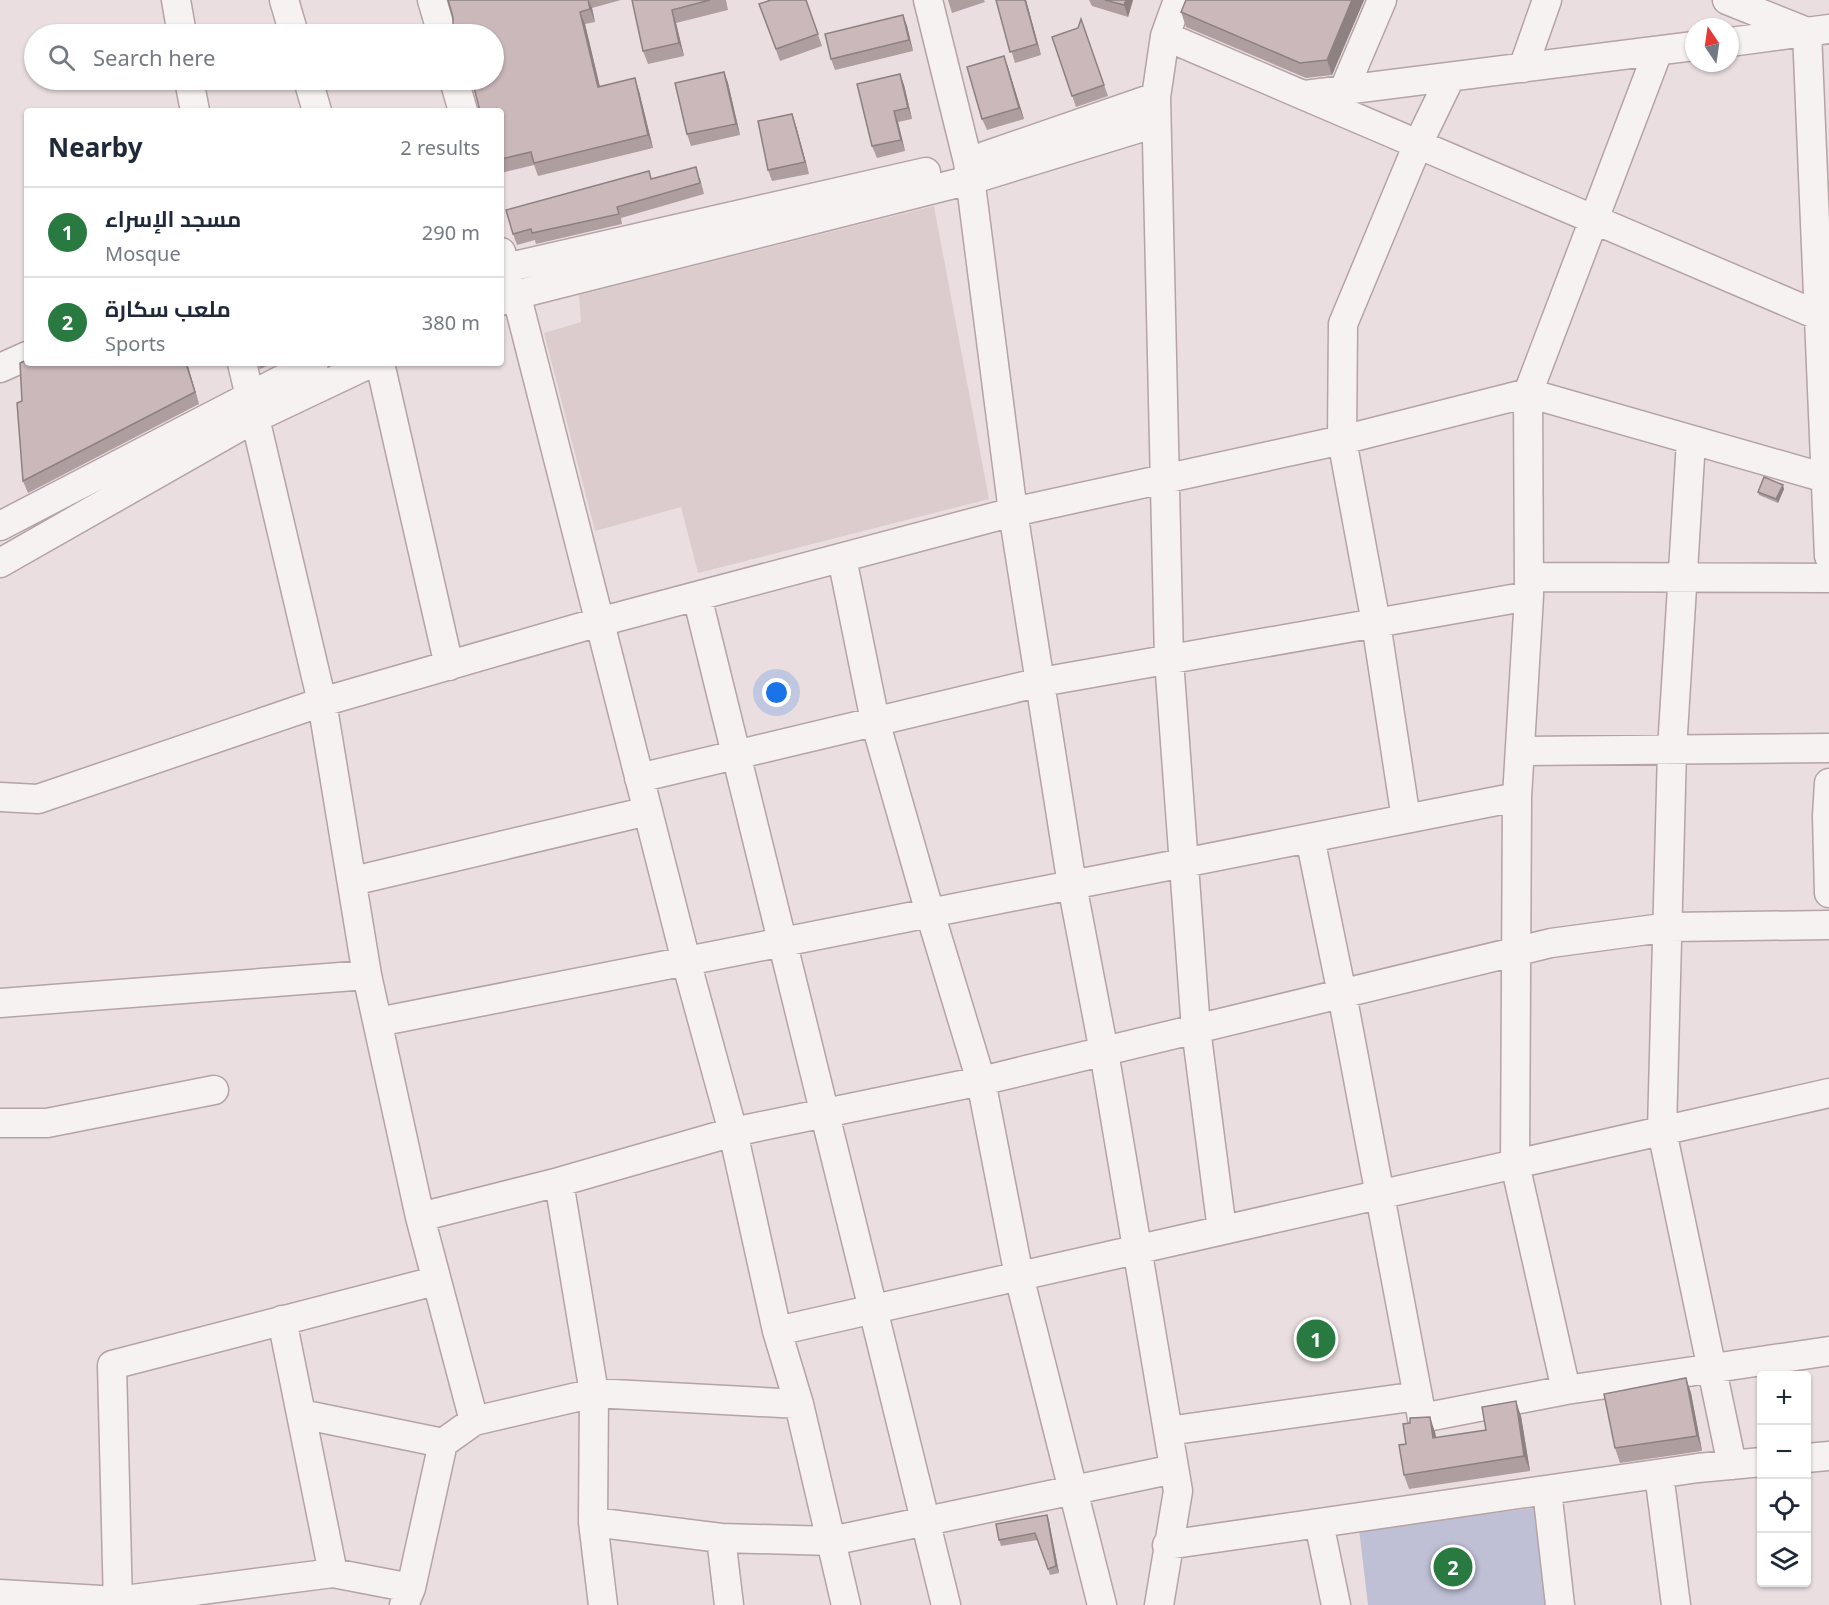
<!DOCTYPE html>
<meta charset="utf-8">
<style>
:root{--surface:#fff;--page:#f2f2f3;--text:#1f2937;--muted:#747a83;--line:#e0e1e3;--accent:#297a40}
body{margin:0;font-family:"Noto Sans",Cairo,sans-serif;background:var(--page);color:var(--text)}
.controls{position:absolute;right:18px;bottom:18px;display:grid;overflow:hidden;border-radius:6px;box-shadow:0 2px 4px #0004}
.controls button{width:54px;height:54px;display:grid;place-items:center;padding:0;border:0;border-bottom:2px solid var(--line);background:var(--surface);color:var(--text);font:30px sans-serif}
.compass{position:absolute;left:1685px;top:18px;width:54px;height:54px;border-radius:50%;background:var(--surface);box-shadow:0 2px 4px #0004;rotate:347deg}
.you{position:absolute;left:777px;top:693px;width:21px;height:21px;margin:-15px;border:4px solid #fff;border-radius:50%;background:#1a73e8;box-shadow:0 0 0 9px #1a73e833}
.badge{display:grid;place-items:center;width:39px;height:39px;border-radius:50%;background:var(--accent);color:#fff;font-size:20px;font-weight:700}
.pin{position:absolute;translate:-50% -50%;border:3px solid #fff;box-shadow:0 2px 6px #0006}
.list{margin:0;padding:0;list-style:none}
h2{display:flex;justify-content:space-between;align-items:center;height:78px;margin:0;padding:0 24px;font-size:26px}
h2 small{font-size:20px;font-weight:400;color:var(--muted)}
.list li{display:grid;grid-template-columns:39px 1fr auto;gap:18px;align-items:center;box-sizing:border-box;height:90px;padding:0 24px;border-top:2px solid var(--line)}
.list b{display:block;font-size:22px;white-space:nowrap}
.list p{margin:0;font-size:20px;white-space:nowrap;color:var(--muted)}
.list em{font-size:20px;font-style:normal;color:var(--muted)}
.icon{flex:none;width:33px;height:33px;fill:none;stroke:currentColor;stroke-width:2;stroke-linecap:round;stroke-linejoin:round}
.map{position:relative;flex:none;width:1829px;height:1605px;overflow:hidden}
.search{position:absolute;background:var(--surface);box-shadow:0 2px 4px #0004;left:24px;top:24px;width:480px;height:66px;display:flex;align-items:center;gap:15px;box-sizing:border-box;padding:0 21px;border-radius:33px;color:var(--muted);font-size:22px}
.panel{position:absolute;background:var(--surface);box-shadow:0 2px 4px #0004;left:24px;top:108px;width:480px;height:258px;border-radius:6px}
.map>svg:first-child{display:block}
</style>
<div class="map">
<svg width="1829" height="1605" viewBox="0 0 1829 1605">
<rect width="100%" height="100%" fill="#eadee0"/>
<!-- built -->
<path fill="#dcccce" d="M934 206 989 499 698 573 681 507 595 531 544 333 581 322 579 295Z"/>
<!-- green -->
<path fill="#bfbfd5" d="M1534 1508 1546 1605H1368L1359 1529Z"/>
<g fill="none" stroke-linecap="round" stroke-linejoin="round">
<!-- minor casing -->
<g stroke="#b5a3a5" stroke-width="31">
<path id="minor" d="M176 0 182 34
M284 0 294 34
M432 0 442 34
M928 0 968 162 1013 512 1072 885 1104 1052 1178 1491 1159 1605
M1178 0 1165 36 1156 97 1169 660 1196 1029 1222 1230
M1727 0 1807 32 1829 556
M1165 36 1829 320
M1730 42 1829 29
M1523 68 1547 0
M189 80 195 111
M308 80 317 111
M454 80 463 111
M1305 95 1694 46
M1337 106 1382 0
M985 156 1156 97
M501 252 520 309 686 961 733 1132 777 1331 799 1404 846 1605
M501 269 926 172
M501 301 515 295 970 180 1156 123
M242 363 322 702 367 975 420 1217 474 1421 594 1393 799 1404
M380 363 449 666
M0 368 27 356
M1691 441 1672 750 1662 1131 1732 1465
M0 526 314 363
M842 558 875 721 930 913 981 1081 1019 1276 1102 1605
M0 563 255 418 371 363
M1529 577 1829 578
M697 596 946 1605
M1520 751 1829 748
M639 778 1041 682 1529 596
M1829 783 1827 816 1829 893
M0 797 38 799 322 702 599 622 1013 512 1342 440 1528 393 1829 479
M1406 819 1376 623 1342 440 1343 324 1418 144 1450 78
M1310 838 1342 994 1422 1418 1566 1390 1829 1351
M353 881 648 811
M0 1003 367 975
M378 1022 1517 797
M0 1123H47L214 1090
M420 1217 559 1182
M282 1320 333 1573
M777 1331 1829 1093
M1566 1390 1515 1164 1517 797 1529 596 1528 393 1658 51
M301 1414 443 1443
M1168 1431 1418 1396
M1806 1458 1829 1456
M1659 1474 1676 1605
M1547 1490 1560 1605
M593 1522 721 1538 831 1541 1174 1469
M1319 1523 1336 1605
M721 1538 729 1605
M1167 1545 1698 1468 1762 1462
M0 1594 117 1601 333 1573 411 1588
M118 1605 112 1365 435 1281
M404 1605 411 1588 443 1443 474 1421
M603 1605 593 1522 594 1393 559 1182 733 1132 981 1081 1551 943 1670 927 1829 925"/>
</g>
<!-- minor -->
<use href="#minor" stroke="#f7f2f2" stroke-width="28"/>
</g>
<!-- wall -->
<path fill="#ae9ea0" d="M448 0H621L592 8 595 22 585 24 600 87 639 91 653 148 538 176 534 165 501 173V111L494 34H447L453 26V17Z
M632 0H726L728 10 676 23 684 56 648 64 643 51Z
M806 0 822 46 780 61 759 4Z
M948 0H984L985 2 952 13Z
M996 0H1026L1041 55 1015 63Z
M1089 0H1133L1128 17 1092 6Z
M1364 0 1332 75 1306 78 1186 27 1181 12Z
M903 15 907 26 913 51 835 70 831 59Z
M1081 19 1108 96 1076 107 1052 37 1078 28Z
M1004 56 1024 119 987 130 982 119Z
M724 72 728 83 740 135 691 146 687 134Z
M900 74 904 85 912 119 898 122 905 151 877 158 872 146Z
M796 126 809 174 772 181 768 170Z
M700 178 704 194 621 218 622 224 536 244 535 240 517 245 513 234 652 179Z
M27 363H187L199 404 28 493 23 481 22 401Z
M258 363H274L260 369Z
M1784 489 1778 503 1759 495 1758 492Z
M1686 1378 1691 1393 1702 1451 1620 1463 1615 1448Z
M1521 1416 1530 1471 1409 1489 1404 1475 1406 1444 1435 1432 1436 1438 1486 1430Z
M1047 1515 1049 1521 1059 1573 1050 1575 1038 1540 1001 1546 999 1540Z"/>
<!-- shaded-wall -->
<path fill="#8d8182" d="M588 0 592 8 595 22 590 9Z
M1025 0H1026L1041 55 1037 44Z
M1126 0H1133L1128 17 1124 5Z
M1352 0H1364L1332 75 1327 60Z
M672 10 676 23 684 56 679 43Z
M580 12 585 24 603 100 598 87Z
M903 15 907 26 913 51 909 40Z
M1004 56 1008 67 1024 119 1019 108Z
M724 72 728 83 740 135 736 124Z
M900 74 904 85 912 119 908 108Z
M635 78 639 91 653 148 648 135Z
M894 111 898 122 905 151 901 140Z
M792 114 796 126 809 174 805 162Z
M186 363H187L199 404 195 392Z
M1783 485 1784 489 1778 503 1776 499Z
M1686 1378 1691 1393 1702 1451 1697 1436Z
M1516 1401 1521 1416 1530 1471 1524 1456Z
M1430 1417 1435 1432 1439 1453 1433 1438Z
M1047 1515 1049 1521 1059 1573 1056 1566Z"/>
<!-- building -->
<path fill="#cab8ba" stroke="#8d8182" stroke-width="1.5" d="M448 0H588L590 9 580 12 598 87 635 78 648 135 534 163 531 152 501 159V111H480L472 80H494V34H460L459 31 447 34 453 26V17Z
M632 0H710L672 10 679 43 643 51Z
M771 0H806L818 34 776 49 759 4Z
M996 0H1025L1037 44 1010 52Z
M1105 0H1126L1124 5Z
M1186 0H1352L1327 60 1300 63 1181 12Z
M903 15 909 40 831 59 825 34Z
M1081 19 1104 85 1072 96 1052 37 1078 28Z
M1004 56 1019 108 982 119 967 67Z
M724 72 736 124 687 134 675 83Z
M900 74 908 108 894 111 901 140 872 146 857 84Z
M792 114 805 162 768 170 758 121Z
M696 167 700 183 617 207 619 214 532 233 531 229 513 234 506 210 649 171 651 179Z
M27 360V363H186L195 392 23 481 17 403 22 401 20 363Z
M1764 477 1783 485 1776 499 1758 492Z
M1686 1378 1697 1436 1615 1448 1604 1394Z
M1516 1401 1524 1456 1404 1475 1399 1445 1406 1444 1403 1424 1410 1423V1418L1430 1417 1433 1438 1486 1430 1482 1407Z
M1047 1515 1056 1566 1048 1569 1035 1533 999 1540 996 1524Z"/>
</svg>
<div class="controls">
<button>+</button>
<button>−</button>
<button><svg class="icon" aria-label="locate" viewBox="0 0 24 24"><circle cx="12" cy="12" r="6"/><path d="M12 2v4M12 18v4M2 12h4M18 12h4"/></svg></button>
<button><svg class="icon" aria-label="layers" viewBox="0 0 24 24"><path d="M12 4l9 5-9 5-9-5zM3 14l9 5 9-5"/></svg></button>
</div>
<svg class="compass" viewBox="-18 -18 36 36"><path d="M0-13l5 13h-10z" fill="#e53935"/><path d="M0 13l5-13h-10z" fill="#747a83"/></svg>
<div class="you"></div>
<div class="pin badge" style="left:1316px;top:1339px">1</div>
<div class="pin badge" style="left:1453px;top:1567px">2</div>
<div class="search"><svg class="icon" aria-label="search" viewBox="0 0 24 24"><circle cx="10" cy="10" r="6"/><path d="M15 15l6 6"/></svg>Search here</div>
<section class="panel">
<h2>Nearby<small>2 results</small></h2>
<ul class="list">
<li><span class="badge">1</span><div><b>مسجد الإسراء</b><p>Mosque</p></div><em>290 m</em></li>
<li><span class="badge">2</span><div><b>ملعب سكارة</b><p>Sports</p></div><em>380 m</em></li>
</ul>
</section>
</div>
